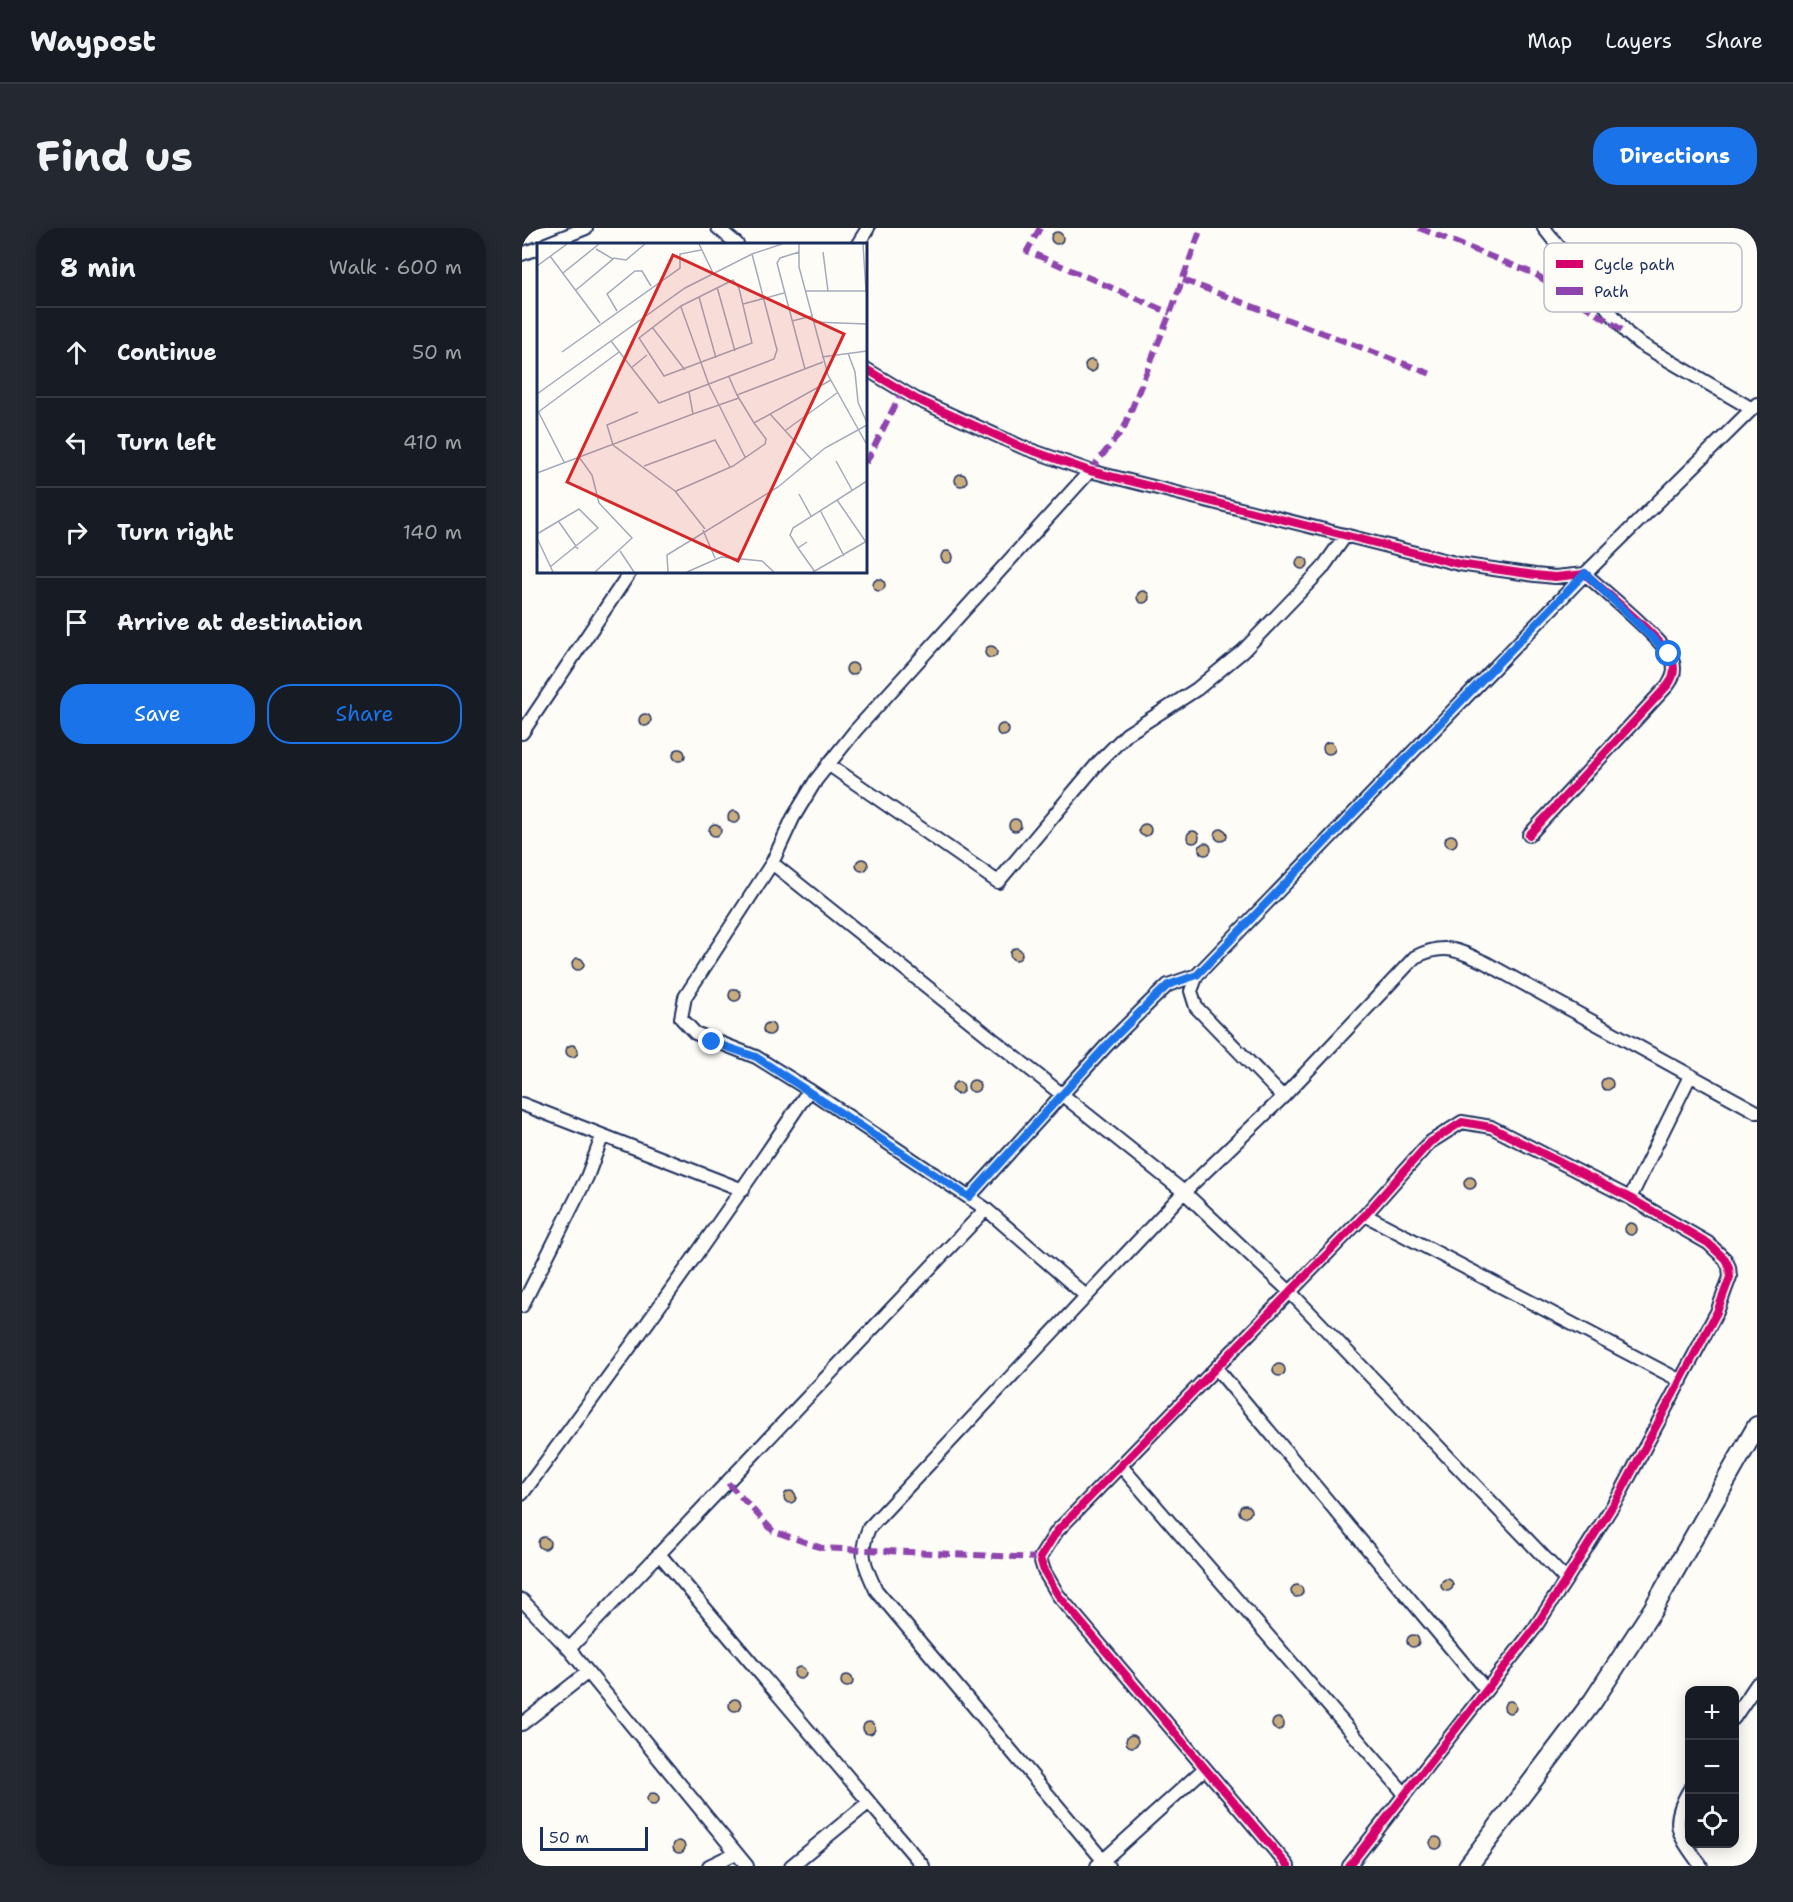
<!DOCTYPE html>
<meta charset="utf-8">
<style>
:root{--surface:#171b24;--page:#242831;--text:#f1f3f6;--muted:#9ea1a6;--line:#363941;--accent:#1a73e8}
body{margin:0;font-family:"Shantell Sans",sans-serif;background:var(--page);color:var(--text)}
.controls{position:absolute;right:18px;bottom:18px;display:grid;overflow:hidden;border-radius:12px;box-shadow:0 3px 15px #0003}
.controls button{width:54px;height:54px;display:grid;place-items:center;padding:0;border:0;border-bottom:2px solid var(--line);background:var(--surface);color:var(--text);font:30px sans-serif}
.scale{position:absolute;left:18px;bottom:15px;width:108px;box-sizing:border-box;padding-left:6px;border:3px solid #1b2f5e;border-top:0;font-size:16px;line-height:21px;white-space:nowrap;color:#1b2f5e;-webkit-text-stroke:4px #fdfcf7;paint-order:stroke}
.stop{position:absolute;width:18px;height:18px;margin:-14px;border:4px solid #1a73e8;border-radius:50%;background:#fff}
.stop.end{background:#1a73e8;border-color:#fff;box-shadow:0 2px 6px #0008}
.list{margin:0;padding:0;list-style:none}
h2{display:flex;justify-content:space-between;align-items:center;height:78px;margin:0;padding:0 24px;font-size:26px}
h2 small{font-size:20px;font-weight:400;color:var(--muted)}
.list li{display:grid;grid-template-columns:39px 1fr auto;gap:18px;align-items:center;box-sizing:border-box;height:90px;padding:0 24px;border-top:2px solid var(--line)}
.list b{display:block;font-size:22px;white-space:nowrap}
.list em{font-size:20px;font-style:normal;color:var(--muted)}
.actions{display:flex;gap:12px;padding:18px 24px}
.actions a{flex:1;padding:14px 0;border:2px solid var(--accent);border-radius:24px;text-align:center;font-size:21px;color:var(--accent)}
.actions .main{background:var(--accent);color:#fff}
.icon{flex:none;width:33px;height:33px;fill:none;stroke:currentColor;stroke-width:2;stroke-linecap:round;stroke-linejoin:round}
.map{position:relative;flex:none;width:1235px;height:1638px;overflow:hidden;border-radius:24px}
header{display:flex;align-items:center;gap:36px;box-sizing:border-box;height:84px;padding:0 30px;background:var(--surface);border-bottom:2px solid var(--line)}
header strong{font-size:28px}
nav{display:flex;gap:33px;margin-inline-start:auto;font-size:21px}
.intro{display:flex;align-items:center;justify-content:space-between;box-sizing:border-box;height:144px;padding:0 36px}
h1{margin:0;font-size:42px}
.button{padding:15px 27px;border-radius:24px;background:var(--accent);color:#fff;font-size:21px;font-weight:700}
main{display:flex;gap:36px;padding:0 36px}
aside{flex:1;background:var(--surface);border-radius:24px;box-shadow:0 3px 15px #0003}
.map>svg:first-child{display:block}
</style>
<header>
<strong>Waypost</strong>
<nav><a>Map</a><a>Layers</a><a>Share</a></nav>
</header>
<div class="intro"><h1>Find us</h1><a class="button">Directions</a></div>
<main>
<aside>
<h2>8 min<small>Walk · 600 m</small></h2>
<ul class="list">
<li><svg class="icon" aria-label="ahead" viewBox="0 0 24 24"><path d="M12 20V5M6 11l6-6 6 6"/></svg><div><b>Continue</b></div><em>50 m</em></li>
<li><svg class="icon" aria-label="left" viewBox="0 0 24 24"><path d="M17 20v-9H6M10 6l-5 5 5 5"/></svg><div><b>Turn left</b></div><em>410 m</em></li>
<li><svg class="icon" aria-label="right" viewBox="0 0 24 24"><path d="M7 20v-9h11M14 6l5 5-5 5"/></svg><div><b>Turn right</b></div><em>140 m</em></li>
<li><svg class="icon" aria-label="arrive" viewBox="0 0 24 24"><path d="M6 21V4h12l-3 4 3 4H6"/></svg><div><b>Arrive at destination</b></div></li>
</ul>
<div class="actions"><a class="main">Save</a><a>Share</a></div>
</aside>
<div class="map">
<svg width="1235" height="1638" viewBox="0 0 1235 1638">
<rect width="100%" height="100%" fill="#fdfcf7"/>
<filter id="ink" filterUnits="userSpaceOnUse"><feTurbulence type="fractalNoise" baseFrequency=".0167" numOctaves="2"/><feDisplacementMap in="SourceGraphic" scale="12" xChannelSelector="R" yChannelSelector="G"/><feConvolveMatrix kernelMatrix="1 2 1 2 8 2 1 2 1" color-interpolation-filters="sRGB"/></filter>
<g filter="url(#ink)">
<!-- building -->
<path fill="#caad7f" stroke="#1b2f5e" stroke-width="1.5" d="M529 10a6 6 0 1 1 12 0a6 6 0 1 1-12 0Z
M563 138a6 6 0 1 1 12 0a6 6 0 1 1-12 0Z
M433 252a6 6 0 1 1 12 0a6 6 0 1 1-12 0Z
M419 329a6 6 0 1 1 12 0a6 6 0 1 1-12 0Z
M774 335a6 6 0 1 1 12 0a6 6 0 1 1-12 0Z
M351 357a6 6 0 1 1 12 0a6 6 0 1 1-12 0Z
M615 369a6 6 0 1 1 12 0a6 6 0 1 1-12 0Z
M463 424a6 6 0 1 1 12 0a6 6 0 1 1-12 0Z
M324 441a6 6 0 1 1 12 0a6 6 0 1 1-12 0Z
M117 492a6 6 0 1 1 12 0a6 6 0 1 1-12 0Z
M475 502a6 6 0 1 1 12 0a6 6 0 1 1-12 0Z
M801 520a6 6 0 1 1 12 0a6 6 0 1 1-12 0Z
M151 527a6 6 0 1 1 12 0a6 6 0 1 1-12 0Z
M206 589a6 6 0 1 1 12 0a6 6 0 1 1-12 0Z
M487 597a6 6 0 1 1 12 0a6 6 0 1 1-12 0Z
M617 602a6 6 0 1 1 12 0a6 6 0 1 1-12 0Z
M187 602a6 6 0 1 1 12 0a6 6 0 1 1-12 0Z
M693 607a6 6 0 1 1 12 0a6 6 0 1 1-12 0Z
M665 609a6 6 0 1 1 12 0a6 6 0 1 1-12 0Z
M923 613a6 6 0 1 1 12 0a6 6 0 1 1-12 0Z
M677 621a6 6 0 1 1 12 0a6 6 0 1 1-12 0Z
M334 637a6 6 0 1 1 12 0a6 6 0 1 1-12 0Z
M488 726a6 6 0 1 1 12 0a6 6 0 1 1-12 0Z
M50 736a6 6 0 1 1 12 0a6 6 0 1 1-12 0Z
M207 767a6 6 0 1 1 12 0a6 6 0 1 1-12 0Z
M241 801a6 6 0 1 1 12 0a6 6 0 1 1-12 0Z
M44 823a6 6 0 1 1 12 0a6 6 0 1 1-12 0Z
M1079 856a6 6 0 1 1 12 0a6 6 0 1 1-12 0Z
M446 858a6 6 0 1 1 12 0a6 6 0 1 1-12 0Z
M430 860a6 6 0 1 1 12 0a6 6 0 1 1-12 0Z
M942 955a6 6 0 1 1 12 0a6 6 0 1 1-12 0Z
M1103 1001a6 6 0 1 1 12 0a6 6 0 1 1-12 0Z
M751 1142a6 6 0 1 1 12 0a6 6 0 1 1-12 0Z
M262 1269a6 6 0 1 1 12 0a6 6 0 1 1-12 0Z
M717 1283a6 6 0 1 1 12 0a6 6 0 1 1-12 0Z
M16 1315a6 6 0 1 1 12 0a6 6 0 1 1-12 0Z
M919 1357a6 6 0 1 1 12 0a6 6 0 1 1-12 0Z
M769 1363a6 6 0 1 1 12 0a6 6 0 1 1-12 0Z
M885 1413a6 6 0 1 1 12 0a6 6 0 1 1-12 0Z
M272 1445a6 6 0 1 1 12 0a6 6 0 1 1-12 0Z
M319 1453a6 6 0 1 1 12 0a6 6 0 1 1-12 0Z
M207 1477a6 6 0 1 1 12 0a6 6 0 1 1-12 0Z
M982 1479a6 6 0 1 1 12 0a6 6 0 1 1-12 0Z
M750 1496a6 6 0 1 1 12 0a6 6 0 1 1-12 0Z
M341 1500a6 6 0 1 1 12 0a6 6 0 1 1-12 0Z
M604 1513a6 6 0 1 1 12 0a6 6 0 1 1-12 0Z
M125 1571a6 6 0 1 1 12 0a6 6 0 1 1-12 0Z
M908 1615a6 6 0 1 1 12 0a6 6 0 1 1-12 0Z
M151 1619a6 6 0 1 1 12 0a6 6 0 1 1-12 0Z"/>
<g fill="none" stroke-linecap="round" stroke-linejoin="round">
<!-- street casing -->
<g stroke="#1b2f5e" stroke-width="16">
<path id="street" d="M196 0 215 16
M1022 0 1105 105 1117 115 1230 181
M24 16 64 0
M336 16 346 0
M0 26 16 20
M344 141 394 171 500 219 568 243 937 336 1013 347 1033 349 1063 346C1081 362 1142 412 1150 431 1154 441 1152 449 1146 457L1007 607
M0 505 108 344
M306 536 476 654 576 535 605 506 675 461 721 423 799 342 824 307
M250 635 662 964 769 1065 1044 1352
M287 862 234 829 173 805 159 790 163 769 250 635 271 590 294 552 333 503 568 243
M761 869 674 779 669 763 675 747 1063 346 1235 176
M0 876 221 962
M447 969 585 817 629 773 646 757 675 747
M1108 970 1168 848
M843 987 1159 1153
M0 1078 65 949 80 909
M695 1141 964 1462
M599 1238 883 1566
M0 1266C99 1133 196 1000 287 862L464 981
M138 1327 401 1638
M0 1372 47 1421 225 1638
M47 1421 464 981 564 1068
M1212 1490 1235 1456
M0 1496 66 1444
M1168 1561C1146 1597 1157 1607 1179 1638
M187 1638 214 1625
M269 1638 346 1575
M575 1638 682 1541
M586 1638 354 1362C343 1339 336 1325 347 1300L662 964 761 869 893 729C922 714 936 722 964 735L1235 884
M766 1638 536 1367 522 1343 518 1330 535 1303 843 987 907 915 940 894 969 899 1108 970 1186 1015 1203 1031 1207 1039 1208 1049 1195 1084 1098 1266 1044 1352 1012 1401 827 1638"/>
</g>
<!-- secondary casing -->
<g stroke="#1b2f5e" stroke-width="22">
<path id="secondary" d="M946 1638 1071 1473 1131 1381 1235 1198"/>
</g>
<!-- street -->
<use href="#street" stroke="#fdfcf7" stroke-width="12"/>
<!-- secondary -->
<use href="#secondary" stroke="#fdfcf7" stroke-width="18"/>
<!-- quiet -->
<path stroke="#8e44ad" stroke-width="6" stroke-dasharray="12 6" stroke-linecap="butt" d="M518 0 505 23 648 85
M897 0 1013 46 1105 105
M661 52 912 147
M344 235 380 163
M568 243 602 200 651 78 679 0
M206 1255 251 1303 300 1320 518 1330"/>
<!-- cycleway casing -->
<g stroke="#fdfcf7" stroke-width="11">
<path id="cycleway" d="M344 141 394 171 500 219 568 243 937 336 1013 347 1033 349 1063 346C1081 362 1142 412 1150 431 1154 441 1152 449 1146 457L1007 607
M766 1638 536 1367 522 1343 518 1330 535 1303 843 987 907 915 940 894 969 899 1108 970 1186 1015 1203 1031 1207 1039 1208 1049 1195 1084 1098 1266 1044 1352 1012 1401 827 1638"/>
</g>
<!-- cycleway -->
<use href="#cycleway" stroke="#d6006c" stroke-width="8"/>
</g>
</g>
<g fill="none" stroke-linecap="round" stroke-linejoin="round" filter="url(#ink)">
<!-- route -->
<path stroke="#1a73e8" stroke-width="8" d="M190 814 234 829 447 969 585 817 629 773 646 757 675 747 1063 345 1147 426"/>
</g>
<!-- overview -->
<g transform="translate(15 15)">
<rect width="330" height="330" fill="#fdfcf7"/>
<path fill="none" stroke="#a3aaba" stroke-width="1.5" d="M162 1 176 30M262 1V24L291 132 330 202M326 1 329 48M262 9 243 15 240 20 268 126M286 9 291 48M13 13 63 80M76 15 89 17 108 1M0 23 30 1M26 30 62 1M196 37 202 45 215 100 127 133 102 95 144 63ZM180 44 198 108M39 47 76 16 59 6M269 48H330M162 54 179 115M206 61 247 50M144 64 172 142 208 214M80 68 70 51 98 28H105L114 43M255 78 275 73M276 79 330 81M115 84 148 127M74 98 122 160 237 116 240 107 215 11M25 109 143 25V11L164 7M311 110 318 129 321 159 330 180M285 114 330 108M94 125 110 112M192 134 200 152 286 119M0 151 148 45 215 11 245 1M200 152 217 180 294 137M1 168 27 219M101 169 70 182 76 202 138 248 168 286M0 170 82 109M156 171 202 155M233 171 274 216M249 187 300 150M42 214 55 232 62 260 95 295 58 329M299 218 315 247M107 223 178 197 193 224M0 230 156 171 152 149M139 248 196 223 228 201 229 196 217 180M262 251 274 273M300 257 329 299M283 267 307 313M22 279 41 306M166 287 178 315M0 291 42 266 61 285 13 324M0 295 16 329M270 299 261 305 278 329M261 305 253 292 256 285 330 238M83 308 97 329M131 329 130 312 241 244 288 205 330 182M150 329 184 314 225 318 237 329M276 329 330 298"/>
<path fill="#d62828" fill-opacity="0.15" stroke="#d62828" stroke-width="3" d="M136 12 307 91 201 318 30 239Z"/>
<rect width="330" height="330" fill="none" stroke="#1b2f5e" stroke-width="3"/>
</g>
<!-- legend -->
<rect x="1022" y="15" width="198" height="69" rx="9" fill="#fdfcf7" stroke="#b9bec9" stroke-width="1.5"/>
<rect x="1034" y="32" width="27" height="8" fill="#d6006c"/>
<rect x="1034" y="59" width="27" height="8" fill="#8e44ad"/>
<g font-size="16" fill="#1b2f5e">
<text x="1072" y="42">Cycle path</text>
<text x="1072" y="69">Path</text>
</g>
</svg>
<div class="controls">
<button>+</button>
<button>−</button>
<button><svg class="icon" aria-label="locate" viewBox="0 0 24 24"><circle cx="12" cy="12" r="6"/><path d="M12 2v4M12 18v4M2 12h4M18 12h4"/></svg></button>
</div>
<div class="scale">50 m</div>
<div class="stop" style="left:1147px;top:426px"></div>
<div class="stop end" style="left:190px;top:814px"></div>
</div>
</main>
